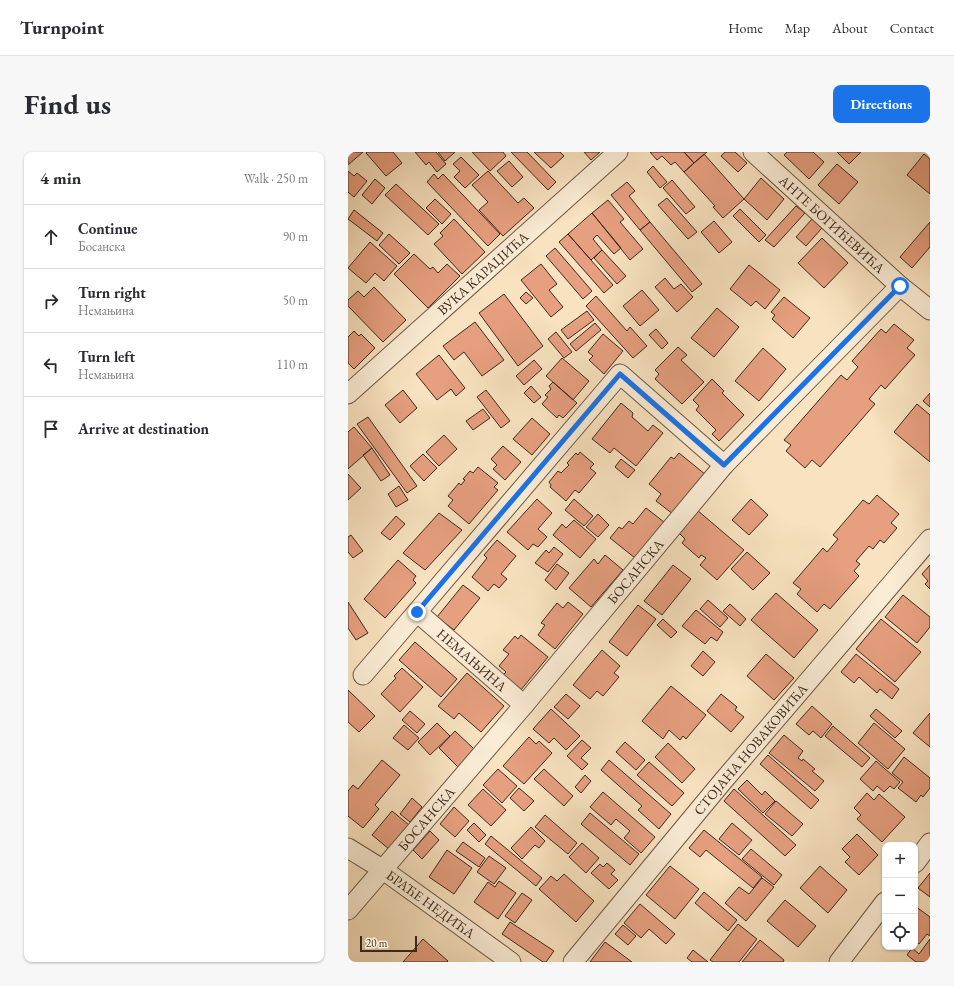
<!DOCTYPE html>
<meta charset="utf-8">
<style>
:root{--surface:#fff;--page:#f7f7f7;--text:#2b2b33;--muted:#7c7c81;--line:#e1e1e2;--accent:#1a73e8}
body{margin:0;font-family:"EB Garamond",serif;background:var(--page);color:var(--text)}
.controls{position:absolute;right:12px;bottom:12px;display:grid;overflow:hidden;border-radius:8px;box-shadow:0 1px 3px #0004}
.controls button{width:36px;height:36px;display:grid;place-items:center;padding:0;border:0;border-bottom:1px solid var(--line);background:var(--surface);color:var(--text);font:20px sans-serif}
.scale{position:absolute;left:12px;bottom:10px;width:57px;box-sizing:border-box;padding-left:4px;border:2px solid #3f291c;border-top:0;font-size:11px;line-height:14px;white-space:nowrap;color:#3f291c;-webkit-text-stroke:3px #faecd5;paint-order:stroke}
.stop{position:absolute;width:12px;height:12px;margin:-9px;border:3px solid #1a73e8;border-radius:50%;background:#fff}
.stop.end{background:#1a73e8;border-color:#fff;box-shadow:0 1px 4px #0008}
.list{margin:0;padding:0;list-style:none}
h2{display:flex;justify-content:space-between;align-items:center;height:52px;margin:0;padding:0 16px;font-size:17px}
h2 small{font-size:13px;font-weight:400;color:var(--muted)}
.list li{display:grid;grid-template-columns:26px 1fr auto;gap:12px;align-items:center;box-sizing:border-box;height:64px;padding:0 16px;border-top:1px solid var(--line)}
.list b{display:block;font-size:15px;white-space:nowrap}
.list p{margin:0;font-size:13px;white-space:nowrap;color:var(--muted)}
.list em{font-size:13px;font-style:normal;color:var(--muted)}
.icon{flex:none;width:22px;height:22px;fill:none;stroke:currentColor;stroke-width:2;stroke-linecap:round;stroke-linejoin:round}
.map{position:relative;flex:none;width:582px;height:810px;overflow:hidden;border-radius:8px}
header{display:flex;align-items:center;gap:24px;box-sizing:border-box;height:56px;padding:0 20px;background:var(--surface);border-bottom:1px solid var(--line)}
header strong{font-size:19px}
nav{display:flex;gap:22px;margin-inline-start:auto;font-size:14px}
.intro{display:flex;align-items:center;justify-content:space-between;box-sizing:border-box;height:96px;padding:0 24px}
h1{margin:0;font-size:28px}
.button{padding:10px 18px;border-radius:8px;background:var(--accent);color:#fff;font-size:14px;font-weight:700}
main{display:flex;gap:24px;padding:0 24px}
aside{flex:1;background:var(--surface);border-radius:8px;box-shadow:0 1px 3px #0004}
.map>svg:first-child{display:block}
</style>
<header>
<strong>Turnpoint</strong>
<nav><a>Home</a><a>Map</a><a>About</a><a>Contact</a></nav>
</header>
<div class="intro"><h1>Find us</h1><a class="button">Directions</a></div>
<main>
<aside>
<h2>4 min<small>Walk · 250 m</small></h2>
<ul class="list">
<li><svg class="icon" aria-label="ahead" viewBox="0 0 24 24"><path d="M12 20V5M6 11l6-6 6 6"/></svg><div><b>Continue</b><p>Босанска</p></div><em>90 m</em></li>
<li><svg class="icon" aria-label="right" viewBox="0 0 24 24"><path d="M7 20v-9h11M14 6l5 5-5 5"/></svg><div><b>Turn right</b><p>Немањина</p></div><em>50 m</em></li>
<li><svg class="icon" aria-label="left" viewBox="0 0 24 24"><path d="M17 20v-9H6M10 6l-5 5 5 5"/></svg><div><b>Turn left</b><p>Немањина</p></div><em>110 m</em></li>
<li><svg class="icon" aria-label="arrive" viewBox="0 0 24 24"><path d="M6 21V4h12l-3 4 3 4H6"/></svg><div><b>Arrive at destination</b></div></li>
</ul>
</aside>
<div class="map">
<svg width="582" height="810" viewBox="0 0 582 810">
<rect width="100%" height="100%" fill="#f8e2bf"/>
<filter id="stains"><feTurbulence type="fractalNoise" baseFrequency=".005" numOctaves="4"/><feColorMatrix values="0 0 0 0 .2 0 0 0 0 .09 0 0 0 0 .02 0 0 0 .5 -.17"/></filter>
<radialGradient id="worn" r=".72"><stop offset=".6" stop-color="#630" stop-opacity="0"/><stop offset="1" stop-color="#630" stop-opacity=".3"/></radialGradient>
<!-- building -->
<path fill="#e69f7f" stroke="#3f291c" d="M0 0H15L0 13Z
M19 0H45L54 11 38 24 18 1Z
M67 0H88L98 12 89 20 81 10 78 13Z
M90 0H107L97 9Z
M124 0H155L158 4 142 19Z
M163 0H179L208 30 200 38Z
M186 0H212L216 4 203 16Z
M236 0H252L243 8Z
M302 0H336L346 11 336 20 327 10 323 13 314 4 309 8Z
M336 0H359L346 11Z
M377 0H387L399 11 390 20 373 4Z
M439 0H465L476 10 461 27 436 3Z
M489 0H513L501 12Z
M356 2 396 47 375 66 365 55 367 54 336 20Z
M576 2 582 7V42L559 23Z
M113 5 131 23 117 36 106 25 112 19 105 12Z
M161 9 175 25 164 35 149 19Z
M489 12 510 30 491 52 470 33Z
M305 14 319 30 312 36 299 20Z
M0 19 6 24 9 21 19 29 6 45 0 40Z
M140 19 170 51 176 46 186 56 155 84 131 58 140 50 124 33Z
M86 22 90 27 95 22 152 82 140 94 79 30Z
M413 26 436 47 419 68 396 47Z
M27 27 37 36 24 52 14 43Z
M324 28 347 55 338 62 315 36Z
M279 30 287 39 281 44 302 70 292 78 263 43Z
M48 32 91 72 80 83 37 43Z
M319 46 349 80 340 87 310 53Z
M87 47 103 62 94 72 78 56Z
M260 48 276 67 272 70 295 97 282 108 244 61Z
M448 54 457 61 426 95 417 88Z
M392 57 418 83 411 90 385 64Z
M6 58 35 81 29 89 0 67Z
M244 61 273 96 266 102 249 83 245 87 254 98 243 108 220 82Z
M106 67 137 100 114 122 86 92 95 84 92 81Z
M464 67 474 76 458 94 448 85Z
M366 69 384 90 371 101 353 80Z
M302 70 354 132 344 140 292 78Z
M582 70V95L564 116 552 105Z
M41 82 62 101 51 112 31 93Z
M220 82 265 133 256 141 211 90Z
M474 86 500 111 476 136 450 111Z
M22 90 49 114 36 129 27 121 18 131 0 116Z
M207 96 244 139 235 147 198 104Z
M254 98 278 124 269 132 246 106Z
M66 102 82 117 85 115 90 121 99 112 112 124 80 156 46 122Z
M193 112 209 132 201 138 215 155 203 165 173 128Z
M401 113 432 138 417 157 408 149 403 154 382 137Z
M317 126 326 137 333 132 345 145 329 160 307 135Z
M26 135 58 168 35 190 0 154V148L10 139 16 145Z
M294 138 311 158 292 174 275 154Z
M178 140 185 146 178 152 172 146Z
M156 142 195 194 170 214 131 161Z
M248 144 279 179 282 175 299 194 285 206 238 154Z
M436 145 462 166 445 186 424 167 427 163 423 160Z
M369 156 391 175 366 205 343 186Z
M239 159 246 168 220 187 213 178Z
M127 170 156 208 134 224 116 200 106 208 95 194Z
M247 171 253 178 228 199 222 192Z
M546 172 566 188 559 196 567 203 537 237 533 233 521 247 527 252 472 315 464 308 457 316 438 299 443 293 436 288 493 223 499 228 510 215 504 209 533 177 538 181Z
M308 177 320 191 314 197 301 183Z
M6 179 11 184 13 182 27 196 6 217 0 211V185Z
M208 180 224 200 216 206 200 187Z
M255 182 275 199 256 222 241 208 245 204 240 200Z
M330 195 339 203 333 208 356 230 334 252 307 227 311 222 307 218Z
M415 196 438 217 411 249 387 229Z
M91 203 117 236 108 244 103 237 89 248 68 222Z
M214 206 241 229 225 248 198 224Z
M186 208 194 217 176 233 168 224Z
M364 227 376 239 374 241 396 263 371 289 364 282 368 278 348 258 351 254 345 248Z
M205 230 229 251 215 266 211 263 209 266 194 252 200 245 197 243 203 237 201 234Z
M183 234 193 245 186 251 176 241Z
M55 238 69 256 52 271 37 253Z
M138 238 162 269 153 276 129 245Z
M582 241V255L575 249Z
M273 251 285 261 284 265 300 279 305 273 315 281 288 314 266 296 262 301 244 287Z
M569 252 582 263V310L546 280Z
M135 257 142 266 125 278 118 269Z
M20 265 69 334 59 341 9 272Z
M184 266 202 282 184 303 165 287Z
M6 275 24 296 0 317V280Z
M96 283 109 297 91 314 78 300Z
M155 294 173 310 157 328 145 317 149 313 143 307Z
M24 296 42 323 33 329 15 303Z
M232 300 246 312 242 316 248 321 231 341 227 338 218 349 202 335 203 333 201 330 210 319 213 321 221 313 219 311 228 301 230 303Z
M331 301 358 323 325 362 308 349 313 342 301 332 323 305 326 307Z
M75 302 89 316 76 329 62 314Z
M273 307 287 318 280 326 267 315Z
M130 315 150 331 146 335 150 338 121 372 100 354 105 348 100 344 111 331 113 333 117 328 115 327 122 319 125 321Z
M0 322 13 336 0 348Z
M51 334 60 348 48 355 40 342Z
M529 343 551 362 543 371 549 376 536 391 532 388 525 397 521 394 508 409 512 412 506 419 511 424 482 457 476 452 469 460 449 442 453 437 445 431 475 396 479 400 490 387 485 383 515 348 521 352Z
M189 347 204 361 190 377 199 385 190 395 185 392 180 398 159 380Z
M226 347 245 364 236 374 217 358Z
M403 347 420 363 401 383 384 368Z
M298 356 316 370 287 406 262 386 271 375 274 377 281 369 285 372Z
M349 358 396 398 369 428 352 413 358 406 353 403 351 406 334 391 337 387 330 380Z
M91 361 114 378 77 418 55 401Z
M250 362 261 373 250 385 238 375Z
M48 364 57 372 42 388 33 381Z
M226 368 248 387 232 406 205 383 214 372 218 376Z
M3 383 15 399 5 406 0 400V385Z
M149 388 168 404 153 422 159 427 151 436 146 432 140 439 124 425 139 406 136 403Z
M206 395 215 402 200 420 187 411 198 398 201 401Z
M399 400 422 421 405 438 383 417Z
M257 403 275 418 243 455 221 436 246 407 250 412Z
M50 408 68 424 65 428 68 431 37 466 16 447Z
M209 412 221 421 208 438 197 428Z
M325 413 343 427 314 463 296 449Z
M582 413V437L577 432 580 429 574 422Z
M115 433 132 446 106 478 89 465Z
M428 441 470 478 446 506 403 468Z
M555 443 582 465V475L569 491 537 465Z
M360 448 380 466 372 475 352 457Z
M0 450 20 481 8 488 0 476Z
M220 450 235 462 207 497 190 483 197 473 193 471 209 451 215 456Z
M382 452 398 467 392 474 375 459Z
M290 453 308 467 279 504 261 490Z
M348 458 375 480 369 489 363 485 357 492 334 474Z
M315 467 329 480 323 486 309 473Z
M533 467 573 500 547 530 508 497Z
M173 483 200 505 172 539 154 524 158 520 151 514 161 502 155 498 167 484 170 487Z
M67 490 109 527 93 545 51 508Z
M254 498 272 514 266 521 271 525 255 544 249 539 242 547 225 533Z
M355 499 367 510 355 524 343 514Z
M418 502 446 526 426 548 399 524Z
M508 502 551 537 544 547 532 537 529 541 511 525 506 531 493 520Z
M54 516 75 535 52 560 33 542 48 526 46 524Z
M119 521 156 554 133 580 111 561 106 567 90 554Z
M323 534 358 563 338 587 335 584 332 588 321 578 315 587 294 569Z
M0 538 27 564 11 580 0 570Z
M218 542 232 554 220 567 206 555Z
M373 542 389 555 387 558 396 565 383 580 359 559Z
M464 554 484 572 473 586 465 579 461 583 448 572Z
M203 557 232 584 218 598 206 586 201 591 185 577Z
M528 557 554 579 547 586 522 564Z
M62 559 77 572 69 581 54 568Z
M582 561V595L565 581Z
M89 571 102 584 82 603 70 590Z
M526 571 557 597 540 617 510 591Z
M56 573 71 586 60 598 45 586Z
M485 574 522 606 514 615 477 584Z
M107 579 126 597 110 615 91 596Z
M436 583 455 599 450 606 454 609 455 607 467 617 464 619 476 629 467 639 421 601Z
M181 585 188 592 191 589 204 601 176 632 155 614Z
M234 588 243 596 233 606 240 612 234 618 219 604Z
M277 590 297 608 288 618 268 600Z
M320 591 347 617 334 631 307 605Z
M420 603 471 648 463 657 412 612Z
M556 605 582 626V636L575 645 573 643 568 650 550 636 555 630 544 621Z
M34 608 52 623 27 653 31 657 15 676 0 664V639L5 633 10 637Z
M261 608 323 662 311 677 290 658 294 654 253 618Z
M528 609 552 630 546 637 542 634 536 640 529 634 525 639 512 627Z
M301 610 336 641 324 654 289 623Z
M150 617 169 634 154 651 135 633Z
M196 617 225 644 216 654 186 627Z
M237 623 243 629 233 641 227 635Z
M399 628 414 643 417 639 427 649 415 661 390 637Z
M171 636 186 649 176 659 162 646Z
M135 637 158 658 143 674 120 653Z
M386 637 448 693 437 704 376 649Z
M255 640 307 685 293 701 276 686 282 679 268 667 263 673 242 655Z
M519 641 526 648 531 642 557 665 534 690 509 667 513 663 506 656Z
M64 646 74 655 62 670 52 662Z
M428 649 455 672 444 684 417 662Z
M106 655 121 669 107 685 92 672Z
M44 659 61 673 41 697 24 683Z
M242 661 291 702 282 713 233 672Z
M197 663 229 691 220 702 187 675Z
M126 671 138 683 131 690 119 678Z
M384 671 404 688 391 703 371 687Z
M183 675 197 689 191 696 187 693 174 707 163 696Z
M356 678 414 725 405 736 358 698 352 705 341 696Z
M82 679 91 688 74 707 65 698Z
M509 682 530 703 511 723 497 710 502 705 494 697Z
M143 684 194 726 188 734 137 692Z
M115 690 137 706 131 715 108 699Z
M234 691 251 706 238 721 221 705Z
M403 697 434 723 426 733 394 707Z
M99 698 124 716 106 742 81 725Z
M141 704 158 716 146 732 129 720Z
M259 711 267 718 263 722 270 728 261 737 243 721 252 712 255 715Z
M322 714 351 737 327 767 298 743Z
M472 714 499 738 480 761 452 736Z
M582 721V745L570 736Z
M216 722 246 749 228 770 191 737 203 724 209 729Z
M414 726 426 735 398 769 377 751 391 735 401 742Z
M151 729 168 741 150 767 126 750 140 730 147 735Z
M356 740 389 768 380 779 347 751Z
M174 741 184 748 167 771 157 764Z
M437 748 468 774 450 795 419 769Z
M292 752 327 782 318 792 301 777 293 786 276 771Z
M567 754 582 765V784L579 782 571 792 567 789Z
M162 770 206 799 198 810H195L154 782Z
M390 772 409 787 391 810H365L362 808Z
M275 773 288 784 280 793 267 782Z
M75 787 100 809 99 810H55Z
M582 787V810H568L559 803 564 796 571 802Z
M412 788 436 808 435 810H394Z
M257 790 284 810H242Z
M345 798 360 810H344L339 806Z"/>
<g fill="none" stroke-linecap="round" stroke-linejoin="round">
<!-- street casing -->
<g stroke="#6d5745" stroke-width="21">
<g id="street">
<path id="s1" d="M405 0 552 134 582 158"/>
<path id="s2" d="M0 242 270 0"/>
<path d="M15 523 69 460"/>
<path d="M176 553 69 460 272 222 376 313"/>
<path id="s3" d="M0 696 34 717 163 810"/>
<path d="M567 711 582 691"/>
<path id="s4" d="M0 758 176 553 376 313 552 134"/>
<path id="s5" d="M225 810 375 629 582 387"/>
<path d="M491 810 537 750"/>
</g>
</g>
<!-- street -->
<use href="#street" stroke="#faecd5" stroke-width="19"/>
</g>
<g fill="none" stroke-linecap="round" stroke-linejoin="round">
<!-- route -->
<path stroke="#1a73e8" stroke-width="5" d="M69 460 272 222 376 313 552 134"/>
</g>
<g text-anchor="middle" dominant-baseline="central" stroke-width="3" stroke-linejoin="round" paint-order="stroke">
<!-- street labels -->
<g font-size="14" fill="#3f291c" stroke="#faecd5">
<text stroke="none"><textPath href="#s1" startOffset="107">АНТЕ БОГИЋЕВИЋА</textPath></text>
<text stroke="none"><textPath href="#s2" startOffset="181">ВУКА КАРАЏИЋА</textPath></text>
<text stroke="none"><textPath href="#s4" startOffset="444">БОСАНСКА</textPath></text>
<text transform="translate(124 508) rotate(41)">НЕМАЊИНА</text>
<text stroke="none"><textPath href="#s5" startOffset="277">СТОЈАНА НОВАКОВИЋА</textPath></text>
<text stroke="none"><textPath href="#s4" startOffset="120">БОСАНСКА</textPath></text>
<text stroke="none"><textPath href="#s3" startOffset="100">БРАЋЕ НЕДИЋА</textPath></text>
</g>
</g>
<rect width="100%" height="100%" filter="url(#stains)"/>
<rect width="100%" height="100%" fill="url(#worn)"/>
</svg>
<div class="controls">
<button>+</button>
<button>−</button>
<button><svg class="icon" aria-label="locate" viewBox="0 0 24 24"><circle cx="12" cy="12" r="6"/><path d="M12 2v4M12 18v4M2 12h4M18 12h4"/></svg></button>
</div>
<div class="scale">20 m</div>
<div class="stop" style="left:552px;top:134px"></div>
<div class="stop end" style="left:69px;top:460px"></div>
</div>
</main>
